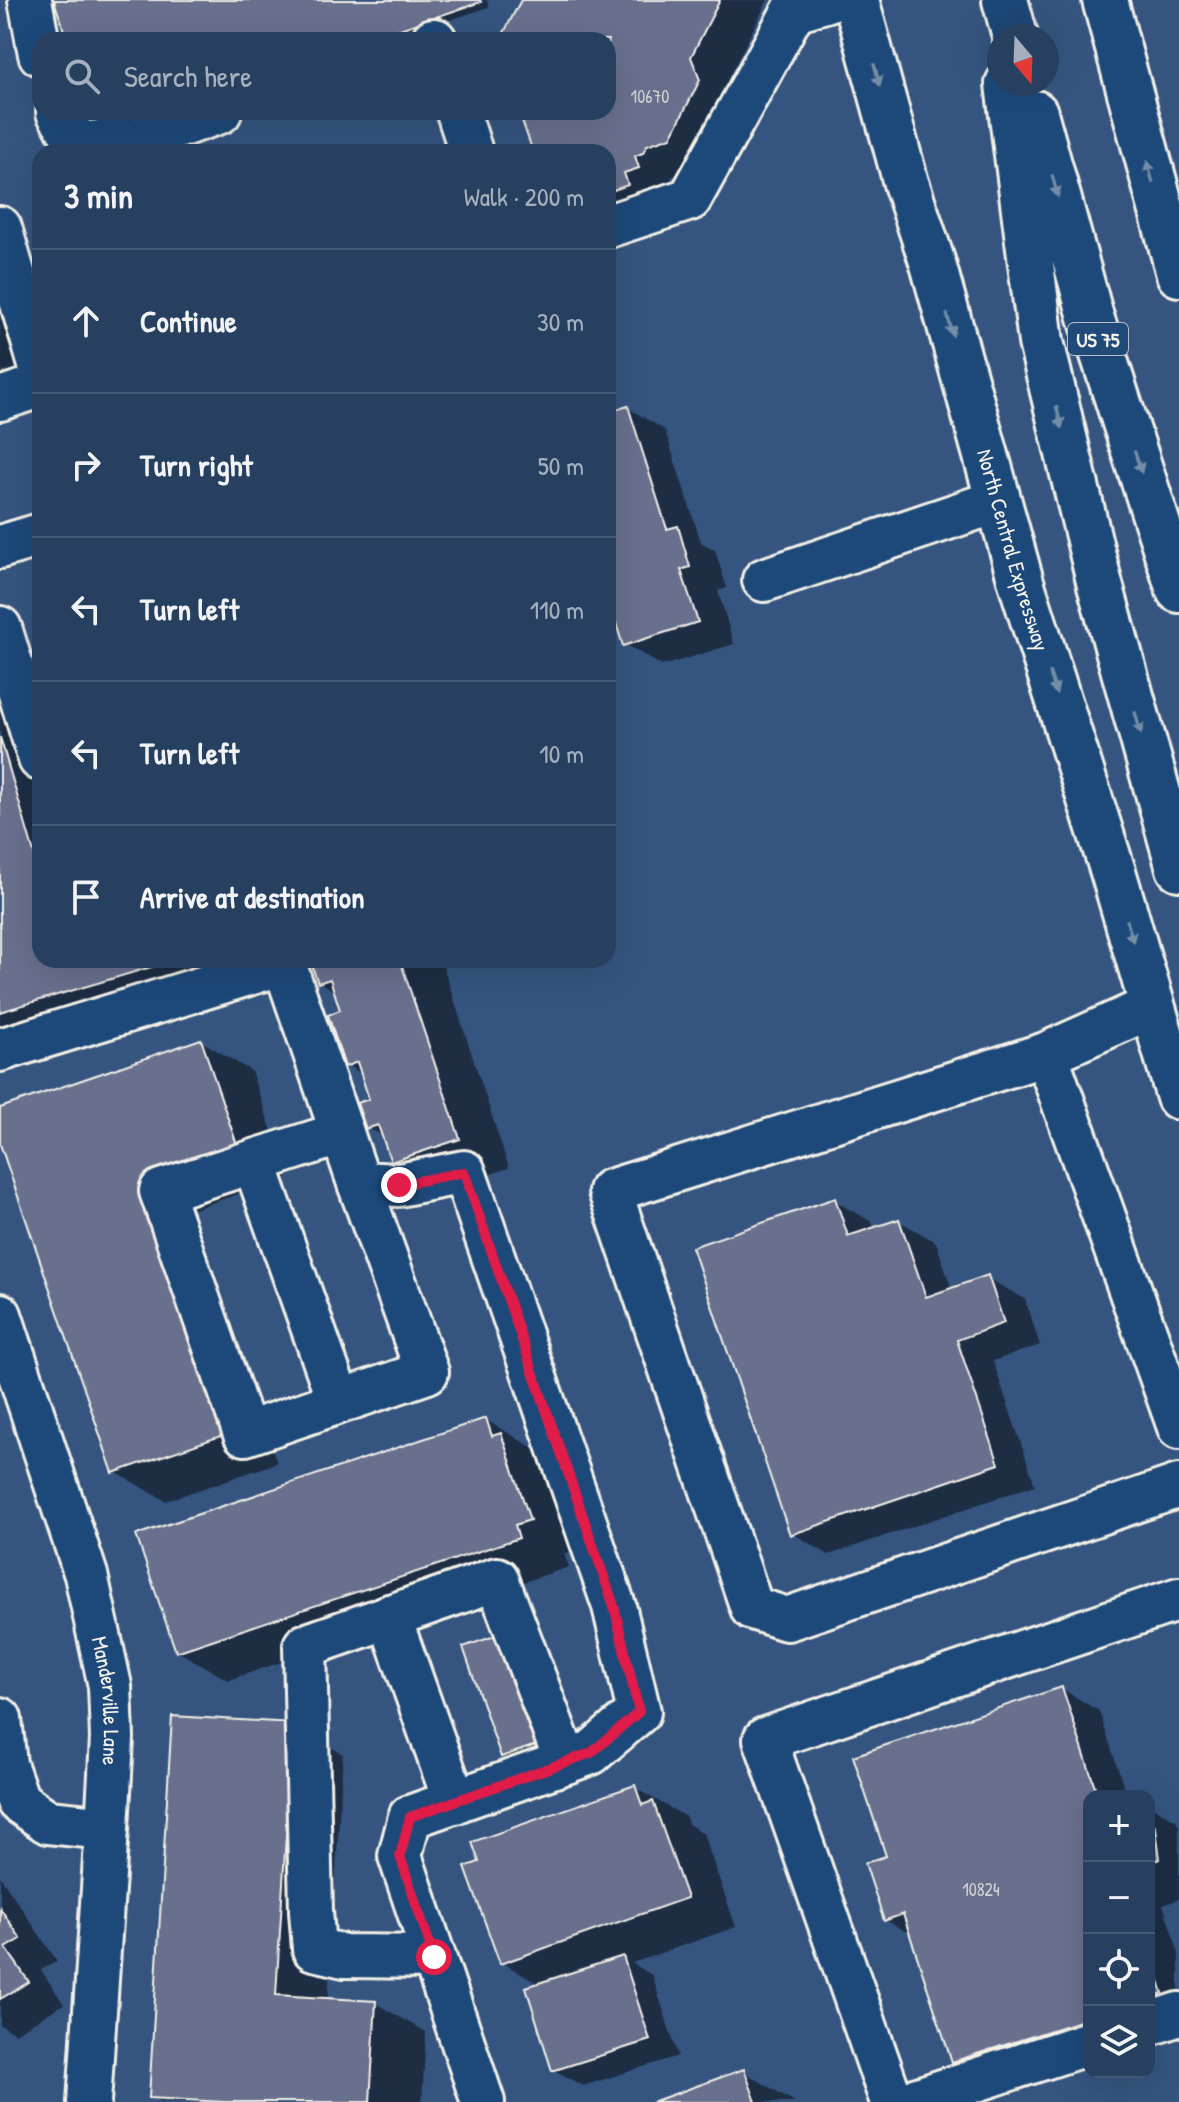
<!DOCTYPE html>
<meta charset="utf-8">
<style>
:root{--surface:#284060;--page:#344b69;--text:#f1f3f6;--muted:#a5afbd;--line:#445975}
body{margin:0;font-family:"Patrick Hand",sans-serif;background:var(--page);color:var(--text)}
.controls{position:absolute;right:24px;bottom:24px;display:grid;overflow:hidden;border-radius:16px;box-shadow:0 8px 32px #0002}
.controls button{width:72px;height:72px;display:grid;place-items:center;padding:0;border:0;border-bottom:2px solid var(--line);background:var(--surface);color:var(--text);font:40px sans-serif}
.compass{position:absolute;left:987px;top:24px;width:72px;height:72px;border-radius:50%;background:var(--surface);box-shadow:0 8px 32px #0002;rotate:161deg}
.stop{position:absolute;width:24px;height:24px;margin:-18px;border:6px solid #e11d48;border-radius:50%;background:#fff}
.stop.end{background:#e11d48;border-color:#fff;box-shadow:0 2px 8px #0008}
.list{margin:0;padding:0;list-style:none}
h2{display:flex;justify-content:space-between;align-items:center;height:104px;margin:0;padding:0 32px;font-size:34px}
h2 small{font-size:26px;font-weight:400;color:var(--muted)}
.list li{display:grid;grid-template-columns:52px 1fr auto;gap:24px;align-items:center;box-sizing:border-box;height:144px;padding:0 32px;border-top:2px solid var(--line)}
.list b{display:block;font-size:30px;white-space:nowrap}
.list em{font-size:26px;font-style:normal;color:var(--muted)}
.icon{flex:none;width:44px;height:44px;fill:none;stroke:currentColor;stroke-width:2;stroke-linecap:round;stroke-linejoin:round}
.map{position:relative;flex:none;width:1179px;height:2102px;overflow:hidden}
.search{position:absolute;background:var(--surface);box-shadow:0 8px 32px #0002;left:32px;top:32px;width:584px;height:88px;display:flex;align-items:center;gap:20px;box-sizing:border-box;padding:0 28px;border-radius:24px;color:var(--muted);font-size:30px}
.panel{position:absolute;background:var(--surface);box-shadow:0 8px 32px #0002;left:32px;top:144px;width:584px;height:824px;border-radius:24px}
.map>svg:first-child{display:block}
</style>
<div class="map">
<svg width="1179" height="2102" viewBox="0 0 1179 2102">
<rect width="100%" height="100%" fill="#355580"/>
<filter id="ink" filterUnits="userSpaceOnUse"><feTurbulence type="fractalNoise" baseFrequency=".0125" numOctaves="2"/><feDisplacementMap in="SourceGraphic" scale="16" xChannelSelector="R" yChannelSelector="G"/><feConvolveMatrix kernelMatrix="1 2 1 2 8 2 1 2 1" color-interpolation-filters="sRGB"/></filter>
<g filter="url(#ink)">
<!-- shadow -->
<path fill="#0007" d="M56 0H487L489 7 390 40H70Z
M523 0H768L728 79 736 103 681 173 671 177 675 189 608 225V152H535L521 112H608V40H503Z
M0 269 40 348 0 413Z
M628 408 665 430 701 542 715 550 727 588 718 591 734 644 662 666 625 644 619 625 608 628V414Z
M0 656 40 732V960H216L225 989 0 1044Z
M312 960H441L509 1168 443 1190 392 1160 385 1137 368 1128 372 1100 363 1075 347 1065 343 1012 336 992 319 982Z
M201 1041 251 1071 288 1177 191 1210 277 1463 166 1501 115 1472 0 1138V1110Z
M835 1201 872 1222 874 1229 899 1221 936 1242 952 1290 987 1278 1025 1299 1040 1345 993 1361 1035 1485 829 1555 792 1533Z
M486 1420 537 1450 539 1457 551 1464 579 1549 564 1554 569 1567 228 1680 177 1651Z
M465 1649 563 1752 522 1767 503 1756Z
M1062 1689 1099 1711 1127 1796H1089V2051L991 2083 954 2061 912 1935 885 1920 889 1857Z
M292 1725 343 1754 328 2000 375 2003 426 2032 422 2102H161L151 2097Z
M635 1788 686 1817 688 1824 703 1833 736 1927 632 1963 652 1975 678 2056 583 2086 554 2070 540 1985 501 1962Z
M1149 1805 1176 1820 1179 1826V1899L1163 1905 1179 1953V2021L1149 2031Z
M0 1876 57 1961 41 1970 64 2004 15 2033 0 2025Z
M744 2072 795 2102H658Z"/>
<!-- building -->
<path fill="#69708e" stroke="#f4f1e8" stroke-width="2" d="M54 0H480L481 2 367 40H67Z
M521 0H720L691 57 700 80 671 137 647 145 643 153 635 156 639 168 624 173 628 185 608 192V152H533L519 112H608V40H500Z
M91 112H151L97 130Z
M628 406 667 529 678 526 690 567 681 570 698 622 623 646 608 597V412Z
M0 737 40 874V960H175L0 1012Z
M310 960H400L460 1139 391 1162 378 1125 366 1129 357 1103 369 1099 357 1062 345 1067 328 1015 340 1010 330 979 318 983Z
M201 1039 238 1148 141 1181 227 1434 113 1473 0 1144V1108Z
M835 1198 848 1236 899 1219 926 1297 988 1275 1004 1323 957 1340 999 1464 790 1535 692 1247Z
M486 1418 492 1436 501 1433 530 1520 515 1525 519 1538 176 1652 136 1535Z
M506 1632 545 1742 501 1757 463 1647Z
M1062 1687 1098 1796H1089V2018L952 2062 903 1914 884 1921 865 1863 886 1856 853 1756Z
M172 1716 293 1723 276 1995 376 2001 370 2102H224L149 2098Z
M635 1785 642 1805 653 1801 687 1898 500 1964 465 1867 479 1862 472 1842Z
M1149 1815 1156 1828 1160 1859 1149 1863Z
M0 1908 21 1939 6 1948 29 1982 0 1999Z
M1149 1951 1163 1993 1149 1998Z
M623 1956 650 2040 552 2071 526 1987Z
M744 2069 756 2102H652Z"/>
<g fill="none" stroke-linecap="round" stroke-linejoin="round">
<!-- minor casing -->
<g stroke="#f4f1e8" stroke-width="48">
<g id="minor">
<path d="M30 0 40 54"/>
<path d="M433 40H435"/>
<path d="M58 112 78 144 143 138 220 112"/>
<path d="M458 112 471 152"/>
<path d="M608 226 690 199 794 10 828 0"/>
<path d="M0 228 40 365"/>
<path d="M0 399 40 386"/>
<path d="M0 547 40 535"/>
<path d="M764 580 998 501"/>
<path d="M0 628 40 759"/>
<path d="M1151 1007 1046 1054 610 1191 752 1608 787 1619 1179 1486"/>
<path d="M0 1050 284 963 359 1183 399 1185 464 1172 614 1606 639 1712 591 1753 410 1817 400 1856 483 2102"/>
<path d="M1046 1054 1179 1427"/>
<path d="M342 1133 161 1191 245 1434 427 1372 359 1183"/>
<path d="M254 1162 339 1402"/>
<path id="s1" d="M0 1315 86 1575 110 1686 112 1738 107 1828 89 2102"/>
<path d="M389 1616 455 1802"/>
<path d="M0 1719 5 1764 18 1801 48 1822 107 1828"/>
<path d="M434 1957 344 1956 314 1949 311 1911 305 1646 497 1579 566 1762"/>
<path d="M1149 2024 1179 2014"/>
<path d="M892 2102 765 1739 1179 1599"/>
<path d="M909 2102 1089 2043"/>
</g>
</g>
<!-- major casing -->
<g stroke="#f4f1e8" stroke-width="50">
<g id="major">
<path id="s2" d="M856 0 906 183 933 264 1021 582 1114 875 1179 1097"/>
</g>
</g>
<!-- highway casing -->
<g stroke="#f4f1e8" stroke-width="50">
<path id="highway" d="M1005 0 1015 36
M1105 0 1179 274
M1008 84 1041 342 1100 585 1179 868
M1035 113 1091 317 1179 590"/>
</g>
<!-- minor -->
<use href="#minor" stroke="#1f4a7a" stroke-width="42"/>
<!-- major -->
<use href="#major" stroke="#1f4a7a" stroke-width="44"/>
<!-- highway -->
<use href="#highway" stroke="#1f4a7a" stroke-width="44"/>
</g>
<!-- one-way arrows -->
<defs><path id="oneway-solid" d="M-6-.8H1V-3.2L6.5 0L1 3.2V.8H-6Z" transform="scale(2)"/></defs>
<g fill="#748da6">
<use href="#oneway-solid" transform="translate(877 75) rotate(75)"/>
<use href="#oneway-solid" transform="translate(1150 172) rotate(-105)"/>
<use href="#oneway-solid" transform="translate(1055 186) rotate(75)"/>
<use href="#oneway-solid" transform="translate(950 325) rotate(75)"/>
<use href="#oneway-solid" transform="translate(1059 417) rotate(76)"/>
<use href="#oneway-solid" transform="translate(1138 462) rotate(72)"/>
<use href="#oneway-solid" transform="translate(1053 683) rotate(72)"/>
<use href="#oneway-solid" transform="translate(1138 723) rotate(75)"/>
<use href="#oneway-solid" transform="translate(1130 931) rotate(74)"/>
</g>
</g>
<g fill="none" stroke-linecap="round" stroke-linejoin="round" filter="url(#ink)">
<!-- route -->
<path stroke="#e11d48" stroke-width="10" d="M399 1185 464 1172 614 1606 639 1712 591 1753 410 1817 400 1856 434 1957"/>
</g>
<g text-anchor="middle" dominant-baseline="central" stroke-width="6" stroke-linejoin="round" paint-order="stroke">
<!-- number labels -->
<g font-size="18" fill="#d1d1d2">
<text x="650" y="96">10670</text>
<text x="981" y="1889">10824</text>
</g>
<!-- shield labels -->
<rect fill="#1f4a7a" stroke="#b4bfc7" stroke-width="2" x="1068" y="323" width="60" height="32" rx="6"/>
<g font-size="20" font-weight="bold" fill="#f4f1e8">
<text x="1098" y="339">US 75</text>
</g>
<!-- street labels -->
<g font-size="22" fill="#f4f1e8" stroke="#1f4a7a">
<text stroke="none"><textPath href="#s2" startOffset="572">North Central Expressway</textPath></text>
<text stroke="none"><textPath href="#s1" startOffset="402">Manderville Lane</textPath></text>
</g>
</g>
</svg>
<div class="controls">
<button>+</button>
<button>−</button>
<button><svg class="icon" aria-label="locate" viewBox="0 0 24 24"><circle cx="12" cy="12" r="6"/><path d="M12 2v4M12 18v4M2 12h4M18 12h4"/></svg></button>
<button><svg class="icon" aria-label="layers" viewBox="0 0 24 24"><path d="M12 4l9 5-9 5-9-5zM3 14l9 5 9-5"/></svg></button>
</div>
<svg class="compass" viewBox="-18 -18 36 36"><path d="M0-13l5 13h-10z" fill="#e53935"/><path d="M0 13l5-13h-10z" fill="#a5afbd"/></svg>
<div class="stop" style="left:434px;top:1957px"></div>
<div class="stop end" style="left:399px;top:1185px"></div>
<div class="search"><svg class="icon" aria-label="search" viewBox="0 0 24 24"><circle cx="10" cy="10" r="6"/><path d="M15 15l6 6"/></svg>Search here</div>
<section class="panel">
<h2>3 min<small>Walk · 200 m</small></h2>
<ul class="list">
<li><svg class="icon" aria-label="ahead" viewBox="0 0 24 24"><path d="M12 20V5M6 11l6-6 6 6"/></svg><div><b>Continue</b></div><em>30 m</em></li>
<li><svg class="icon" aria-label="right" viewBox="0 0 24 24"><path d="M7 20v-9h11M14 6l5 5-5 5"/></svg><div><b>Turn right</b></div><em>50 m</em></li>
<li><svg class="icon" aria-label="left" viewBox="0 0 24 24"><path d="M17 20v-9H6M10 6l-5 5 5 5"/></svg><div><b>Turn left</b></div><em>110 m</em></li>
<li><svg class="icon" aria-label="left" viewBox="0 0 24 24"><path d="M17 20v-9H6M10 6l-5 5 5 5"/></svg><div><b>Turn left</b></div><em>10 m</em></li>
<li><svg class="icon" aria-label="arrive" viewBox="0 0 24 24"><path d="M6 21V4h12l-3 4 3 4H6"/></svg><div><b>Arrive at destination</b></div></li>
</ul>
</section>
</div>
